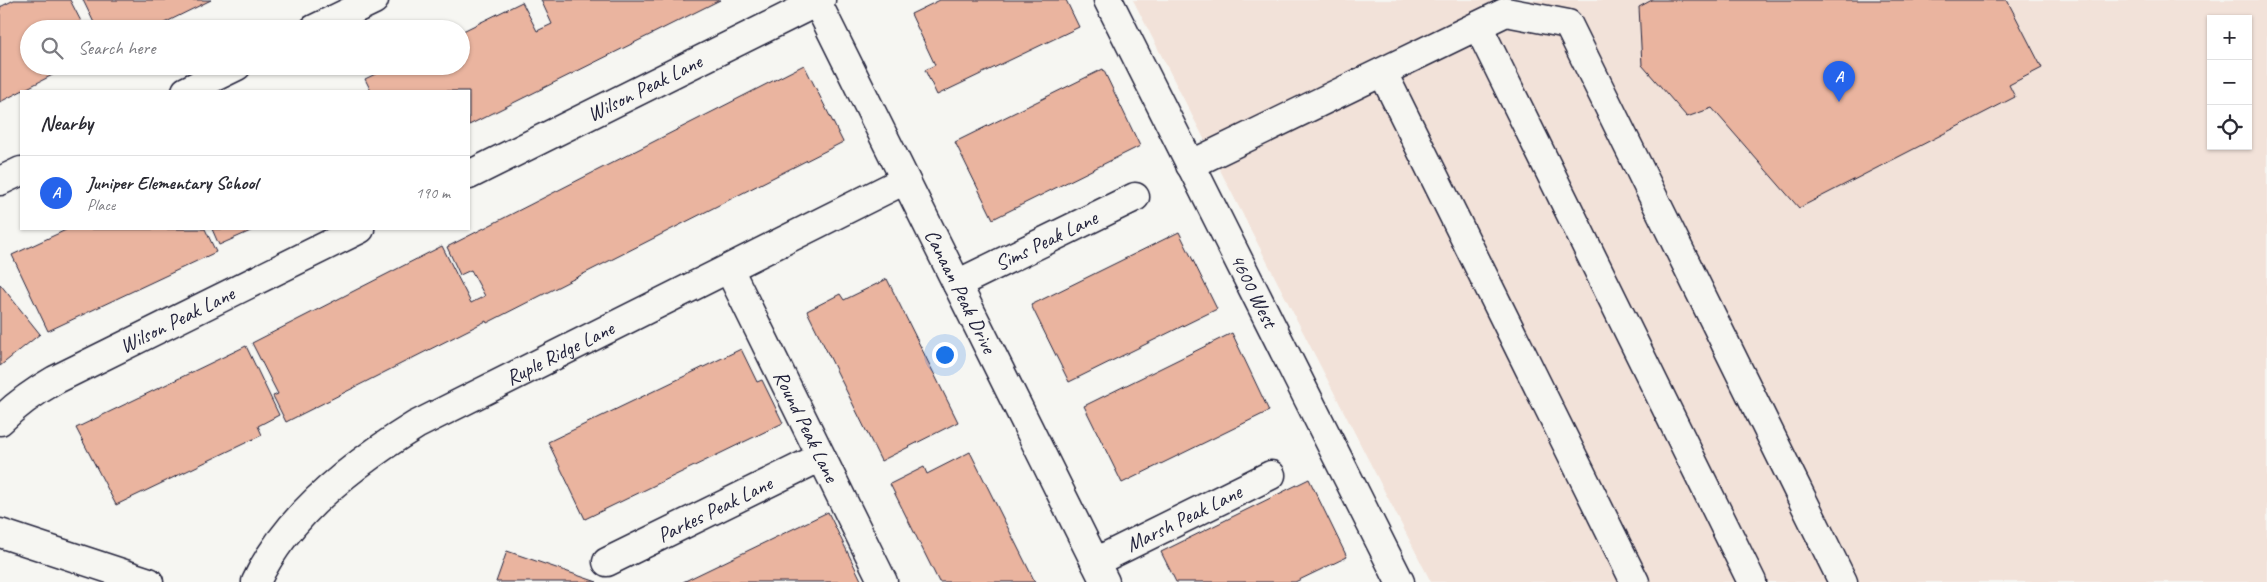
<!DOCTYPE html>
<meta charset="utf-8">
<style>
:root{--surface:#fff;--page:#f7f7f7;--text:#2b2b33;--muted:#7c7c81;--line:#e1e1e2;--accent:#2563eb}
body{margin:0;font-family:Caveat,sans-serif;background:var(--page);color:var(--text)}
.controls{position:absolute;right:15px;top:15px;display:grid;overflow:hidden;border-radius:0px;box-shadow:0 1px 4px #0004}
.controls button{width:45px;height:45px;display:grid;place-items:center;padding:0;border:0;border-bottom:1px solid var(--line);background:var(--surface);color:var(--text);font:25px sans-serif}
.you{position:absolute;left:944px;top:354px;width:18px;height:18px;margin:-12px;border:4px solid #fff;border-radius:50%;background:#1a73e8;box-shadow:0 0 0 8px #1a73e833}
.badge{display:grid;place-items:center;width:32px;height:32px;border-radius:50%;background:var(--accent);color:#fff;font-size:16px;font-weight:700}
.pin{position:absolute;translate:-50% -41px;filter:drop-shadow(0 1px 2px #0008)}
.pin::after{content:'';position:absolute;top:26px;width:18px;height:15px;background:inherit;clip-path:polygon(0 0,100% 0,50% 100%)}
.list{margin:0;padding:0;list-style:none}
h2{display:flex;justify-content:space-between;align-items:center;height:65px;margin:0;padding:0 20px;font-size:21px}
h2 small{font-size:16px;font-weight:400;color:var(--muted)}
.list li{display:grid;grid-template-columns:32px 1fr auto;gap:15px;align-items:center;box-sizing:border-box;height:75px;padding:0 20px;border-top:1px solid var(--line)}
.list b{display:block;font-size:19px;white-space:nowrap}
.list p{margin:0;font-size:16px;white-space:nowrap;color:var(--muted)}
.list em{font-size:16px;font-style:normal;color:var(--muted)}
.icon{flex:none;width:28px;height:28px;fill:none;stroke:currentColor;stroke-width:2;stroke-linecap:round;stroke-linejoin:round}
.map{position:relative;flex:none;width:2267px;height:582px;overflow:hidden}
.search{position:absolute;background:var(--surface);box-shadow:0 1px 4px #0004;left:20px;top:20px;width:450px;height:55px;display:flex;align-items:center;gap:12px;box-sizing:border-box;padding:0 18px;border-radius:28px;color:var(--muted);font-size:19px}
.panel{position:absolute;background:var(--surface);box-shadow:0 1px 4px #0004;left:20px;top:90px;width:450px;height:140px;border-radius:0px}
.map>svg:first-child{display:block}
</style>
<div class="map">
<svg width="2267" height="582" viewBox="0 0 2267 582">
<rect width="100%" height="100%" fill="#f6f6f2"/>
<filter id="ink" filterUnits="userSpaceOnUse"><feTurbulence type="fractalNoise" baseFrequency=".02" numOctaves="2"/><feDisplacementMap in="SourceGraphic" scale="10" xChannelSelector="R" yChannelSelector="G"/><feConvolveMatrix kernelMatrix="1 2 1 2 8 2 1 2 1" color-interpolation-filters="sRGB"/></filter>
<g filter="url(#ink)">
<!-- built -->
<path fill="#f2e2d9" fill-rule="evenodd" d="M1133 0H2267V582H1431ZM2211 19H2248V146H2211Z"/>
<!-- building -->
<path fill="#eab49f" stroke="#22223b" d="M14 0H70L85 29H29V66H70L0 102V7Z
M83 0H211L152 29H97Z
M541 0H720L469 125V91H371L365 79 392 66H461V32L522 2 537 31 552 24Z
M940 0H1066L1079 27 937 95 925 70 935 65 911 14Z
M1652 0H2007L2042 68 2009 85 2015 97 1799 208 1712 108 1687 117 1642 65 1639 7Z
M804 65 843 142 487 323 486 321 286 422 273 396 278 394 252 343 442 246 471 303 485 296 471 270 460 275 447 247Z
M1103 69 1140 146 993 219 955 142Z
M68 229H205L216 252 48 331 12 255Z
M212 229H255L219 245Z
M1179 232 1217 309 1069 382 1031 305Z
M887 279 958 422 881 461 807 311 840 294 844 300Z
M0 284 40 334 0 366Z
M1232 333 1269 411 1122 483 1084 406Z
M246 346 279 415 258 426 262 435 116 505 76 428Z
M741 349 757 382 762 380 783 423 585 519 548 442Z
M970 452 1035 582H939L890 484 924 467 927 474Z
M1309 479 1347 557 1295 582H1176L1161 552Z
M828 512 862 582H683Z
M507 551 597 582H496Z"/>
<g fill="none" stroke-linecap="round" stroke-linejoin="round">
<!-- minor casing -->
<g stroke="#22223b" stroke-width="31">
<g id="minor">
<path id="s1" d="M816 0 1105 582"/>
<path id="s2" d="M1108 0 1400 582"/>
<path d="M1478 26 1752 582"/>
<path d="M314 29 374 0"/>
<path d="M1383 73 1635 582"/>
<path d="M186 91 237 66"/>
<path d="M1190 165 1506 12 1568 24 1843 582"/>
<path id="s3" d="M469 175 821 0"/>
<path d="M0 181 21 171"/>
<path id="s4" d="M729 269 883 582"/>
<path id="s5" d="M957 284 1135 197"/>
<path id="s6" d="M0 421C17 404 34 392 55 380L360 229"/>
<path d="M0 533 149 582"/>
<path id="s7" d="M607 562 821 457"/>
<path id="s8" d="M1095 562 1271 475"/>
<path id="s9" d="M256 582C286 516 356 462 416 425L905 180"/>
</g>
</g>
<!-- minor -->
<use href="#minor" stroke="#f6f6f2" stroke-width="28"/>
</g>
</g>
<g text-anchor="middle" dominant-baseline="central" stroke-width="4" stroke-linejoin="round" paint-order="stroke">
<!-- street labels -->
<g font-size="21" fill="#22223b" stroke="#f6f6f2">
<text stroke="none"><textPath href="#s3" startOffset="196">Wilson Peak Lane</textPath></text>
<text stroke="none"><textPath href="#s5" startOffset="99">Sims Peak Lane</textPath></text>
<text stroke="none"><textPath href="#s1" startOffset="325">Canaan Peak Drive</textPath></text>
<text stroke="none"><textPath href="#s2" startOffset="325">4600 West</textPath></text>
<text stroke="none"><textPath href="#s6" startOffset="205">Wilson Peak Lane</textPath></text>
<text stroke="none"><textPath href="#s9" startOffset="388">Ruple Ridge Lane</textPath></text>
<text stroke="none"><textPath href="#s4" startOffset="175">Round Peak Lane</textPath></text>
<text stroke="none"><textPath href="#s7" startOffset="120">Parkes Peak Lane</textPath></text>
<text stroke="none"><textPath href="#s8" startOffset="99">Marsh Peak Lane</textPath></text>
</g>
</g>
</svg>
<div class="controls">
<button>+</button>
<button>−</button>
<button><svg class="icon" aria-label="locate" viewBox="0 0 24 24"><circle cx="12" cy="12" r="6"/><path d="M12 2v4M12 18v4M2 12h4M18 12h4"/></svg></button>
</div>
<div class="you"></div>
<div class="pin badge" style="left:1839px;top:102px">A</div>
<div class="search"><svg class="icon" aria-label="search" viewBox="0 0 24 24"><circle cx="10" cy="10" r="6"/><path d="M15 15l6 6"/></svg>Search here</div>
<section class="panel">
<h2>Nearby<small></small></h2>
<ul class="list">
<li><span class="badge">A</span><div><b>Juniper Elementary School</b><p>Place</p></div><em>190 m</em></li>
</ul>
</section>
</div>
